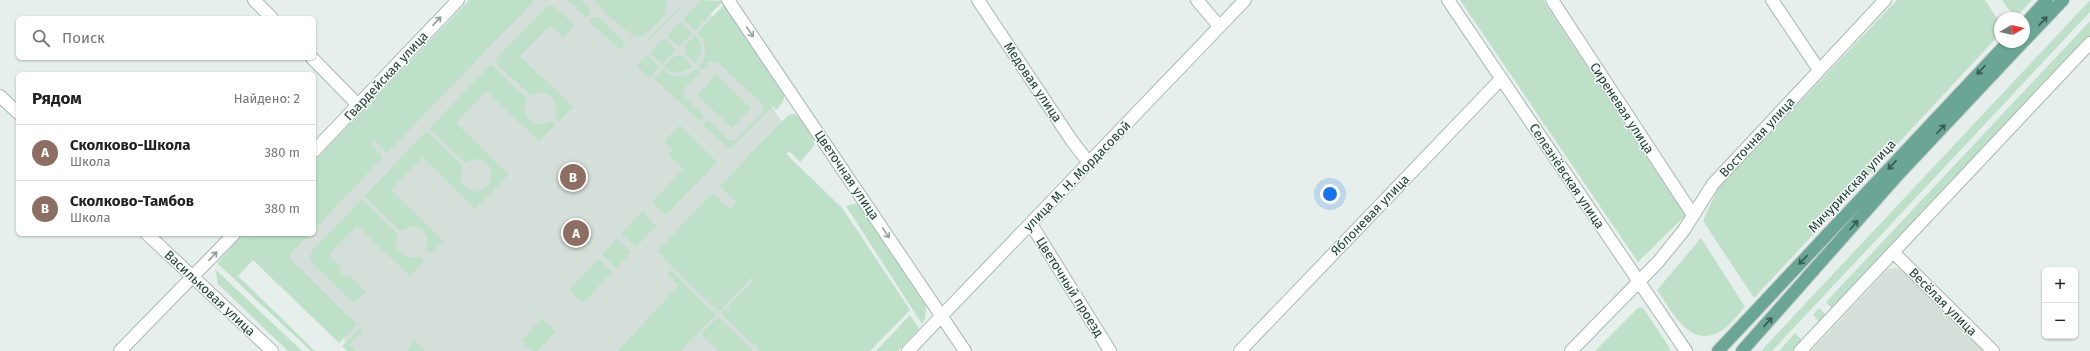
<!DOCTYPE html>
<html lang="ru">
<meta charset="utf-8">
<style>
:root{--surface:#fff;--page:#f2f2f2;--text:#222;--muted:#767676;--line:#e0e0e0;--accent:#804e3d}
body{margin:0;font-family:"Fira Sans",sans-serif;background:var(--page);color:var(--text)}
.controls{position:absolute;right:12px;bottom:12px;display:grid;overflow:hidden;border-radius:6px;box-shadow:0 1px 3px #0004}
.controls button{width:36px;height:36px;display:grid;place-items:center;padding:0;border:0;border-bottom:1px solid var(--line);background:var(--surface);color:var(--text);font:20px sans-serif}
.compass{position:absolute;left:1994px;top:12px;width:36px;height:36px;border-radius:50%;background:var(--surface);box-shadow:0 1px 3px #0004;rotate:81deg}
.you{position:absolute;left:1330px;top:194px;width:14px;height:14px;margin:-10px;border:3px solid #fff;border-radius:50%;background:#1a73e8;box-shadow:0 0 0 6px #1a73e833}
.badge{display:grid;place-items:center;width:26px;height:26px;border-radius:50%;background:var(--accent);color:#fff;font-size:13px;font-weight:700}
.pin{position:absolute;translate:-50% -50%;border:2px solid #fff;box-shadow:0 1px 4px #0006}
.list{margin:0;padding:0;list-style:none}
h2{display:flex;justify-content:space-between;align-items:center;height:52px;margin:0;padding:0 16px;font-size:17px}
h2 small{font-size:13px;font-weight:400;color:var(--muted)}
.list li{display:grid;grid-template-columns:26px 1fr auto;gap:12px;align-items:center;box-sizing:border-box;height:56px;padding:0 16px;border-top:1px solid var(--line)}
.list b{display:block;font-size:15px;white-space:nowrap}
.list p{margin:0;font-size:13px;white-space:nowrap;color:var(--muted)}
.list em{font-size:13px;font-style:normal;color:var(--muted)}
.icon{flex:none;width:22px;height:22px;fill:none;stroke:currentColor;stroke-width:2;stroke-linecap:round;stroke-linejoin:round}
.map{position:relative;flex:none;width:2090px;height:351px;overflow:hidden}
.search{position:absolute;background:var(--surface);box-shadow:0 1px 3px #0004;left:16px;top:16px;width:300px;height:44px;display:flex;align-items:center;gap:10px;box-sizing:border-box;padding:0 14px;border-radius:6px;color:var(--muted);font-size:15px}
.panel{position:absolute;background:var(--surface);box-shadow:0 1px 3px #0004;left:16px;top:72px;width:300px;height:164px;border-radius:6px}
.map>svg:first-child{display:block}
</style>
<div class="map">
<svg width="2090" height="351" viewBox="0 0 2090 351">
<rect width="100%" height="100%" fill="#e6efeb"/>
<!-- built -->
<path fill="#d4dfda" d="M507 0H701L796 143 786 154 842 208 910 310 870 351H356L258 257 281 234H314V200Z
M1897 268 1909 274 1987 351H1811L1888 269Z"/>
<!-- green -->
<path fill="#bfe0c8" d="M469 0H535L387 153 374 140 370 143 383 157 314 230V161Z
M568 0H581L590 9V14L586 17Z
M593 0H666C668 10 665 15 658 22 653 26 648 34 642 36 628 40 603 9 593 0Z
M701 0 723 1 695 30 683 19Z
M1460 0H1543L1686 215 1638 262Z
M1897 0H1985L2000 23V34L1754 298 1703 221 1718 188Z
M2002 0H2032L2015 18Z
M2090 0V12L1772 351H1761Z
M725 4 784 93C785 101 781 105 776 110L773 106 730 149 703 125 708 120 727 139 735 141 762 114 764 108 762 104 717 62H709L702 70 699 66C708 56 708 43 697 33Z
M551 6 555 7 575 25 563 37 550 26 520 56 573 107 559 121 555 117 557 106 551 96 541 92 531 96 494 61 545 8Z
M677 10 678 11 649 40 648 39Z
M593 17H598L625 42V44L620 50 589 21Z
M2090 21V36L1832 309 1826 302Z
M680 22 692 33 679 47 667 36Z
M695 35 700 41 702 49 696 64 685 53V46Z
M664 38 676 50 662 64 650 53Z
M648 55 659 67 649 78 637 66Z
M675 56H682L693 67 682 72H670L664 67Z
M491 64 527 99 524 111C528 124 540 128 551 121L555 125 539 141 486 91 456 123 509 174 475 209 422 157 391 190 443 241 431 254 426 250 428 239 422 229 412 226 401 231 364 196 427 131 463 166 460 178C464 192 478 196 488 186 499 170 483 152 466 163L430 128Z
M662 69C672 79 685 79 696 69L700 72 685 88 682 94 705 117 700 122 654 78Z
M716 75 751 108 732 128 697 95Z
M794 114C803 118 815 136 814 146L800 162 789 151 786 154 842 208 910 310 870 351H759L756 348 758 345 756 343 753 345 721 313 725 309 729 313 731 311 727 307 754 280 752 277 719 312 657 251 712 193 730 210 737 203 720 186 782 121 789 115Z
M680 125 717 162 666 215 652 202 683 169 668 155 673 150 664 141Z
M362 199 398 234C391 249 405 263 420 256L425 260 410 276 357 226 328 255 341 268 339 270 345 277 348 275 366 292 355 302H352L312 263 310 256 313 249Z
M854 204 859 205 926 306 925 318 922 324 846 206Z
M643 211 656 226 636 247 621 234Z
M243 234H310L288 257 357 324 339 343 253 260 238 276 315 351H311L217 263Z
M1701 238 1745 307C1738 314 1730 326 1721 331 1690 350 1672 311 1657 290Z
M617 239 631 252 616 268 602 255Z
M598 259 612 272 583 303 569 290Z
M215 269 302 351H288L218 284Z
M671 270 716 315 680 351H618L679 285 667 274Z
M1639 307 1644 309 1669 347 1670 351H1595Z
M1819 308 1826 315 1820 322 1813 315Z
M910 315 919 329 898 351H876Z
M718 317 753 351H718L701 334Z
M542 318 556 331 537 351H532L521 341Z
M361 328 362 332 350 345 356 351H347L342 346Z
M1795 333 1802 340 1792 351H1779Z
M413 339 425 351H408Z"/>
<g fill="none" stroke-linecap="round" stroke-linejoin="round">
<!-- minor casing -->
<g stroke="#a8b8b2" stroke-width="14">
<path id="minor" d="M254 0 272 18
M728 0 965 351
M978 0 1072 141 1089 163
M1197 0 1219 26
M1448 0 1686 351
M1552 0 1693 215
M1772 0 1819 70
M312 58 358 105
M0 96 18 113
M314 151 458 0
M1031 224 1110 351
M147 234 272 351
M1893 252 1993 351
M120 351 234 234
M908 351 1245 0
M1240 351 1501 79
M1571 351 1658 262 1684 230 1713 184 1885 0
M1800 351 2090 43"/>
</g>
<!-- major casing -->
<g stroke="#c2cac8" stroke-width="14">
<path id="major" d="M2024 25 2047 0
M2024 41 2063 0
M1718 351 2008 42
M1742 351 1896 177 2023 42"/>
</g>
<!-- minor -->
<use href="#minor" stroke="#fff" stroke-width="12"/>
<!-- major -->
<use href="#major" stroke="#6aa596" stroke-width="12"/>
</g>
<!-- one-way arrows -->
<defs><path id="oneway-shaft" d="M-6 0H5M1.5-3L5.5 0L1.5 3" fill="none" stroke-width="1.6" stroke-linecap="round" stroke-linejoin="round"/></defs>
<g stroke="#92a09c">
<use href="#oneway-shaft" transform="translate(437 21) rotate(-47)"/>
<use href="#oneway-shaft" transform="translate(750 32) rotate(56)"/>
<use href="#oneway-shaft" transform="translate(886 233) rotate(56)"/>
<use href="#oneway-shaft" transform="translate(213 256) rotate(-47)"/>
</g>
<g stroke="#365b51">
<use href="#oneway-shaft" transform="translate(2043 21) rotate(-47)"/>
<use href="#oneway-shaft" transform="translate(1981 70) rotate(133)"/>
<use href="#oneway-shaft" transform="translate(1941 129) rotate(-47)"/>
<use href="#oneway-shaft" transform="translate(1892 165) rotate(133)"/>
<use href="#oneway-shaft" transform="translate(1854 225) rotate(-49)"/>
<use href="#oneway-shaft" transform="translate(1803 260) rotate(133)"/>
<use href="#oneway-shaft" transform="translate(1768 322) rotate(-47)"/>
</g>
<g text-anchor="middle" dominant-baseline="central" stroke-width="3" stroke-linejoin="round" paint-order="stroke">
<!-- street labels -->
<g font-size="13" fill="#24423a" stroke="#f7fbf9">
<text transform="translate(386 76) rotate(-47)">Гвардейская улица</text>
<text transform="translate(1033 82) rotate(56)">Медовая улица</text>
<text transform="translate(1622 108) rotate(57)">Сиреневая улица</text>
<text transform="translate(1757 137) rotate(-47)">Восточная улица</text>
<text transform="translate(847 175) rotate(56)">Цветочная улица</text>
<text transform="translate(1077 176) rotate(-46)">улица М. Н. Мордасовой</text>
<text transform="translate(1567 176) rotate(56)">Селезнёвская улица</text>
<text transform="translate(1852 186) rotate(-47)">Мичуринская улица</text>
<text transform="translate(1370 215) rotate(-46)">Яблоневая улица</text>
<text transform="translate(1070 287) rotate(58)">Цветочный проезд</text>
<text transform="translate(210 293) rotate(43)">Васильковая улица</text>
<text transform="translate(1943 302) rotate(45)">Весёлая улица</text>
</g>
</g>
</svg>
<div class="controls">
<button>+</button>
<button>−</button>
</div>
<svg class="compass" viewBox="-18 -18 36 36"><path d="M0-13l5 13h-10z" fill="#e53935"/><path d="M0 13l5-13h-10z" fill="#767676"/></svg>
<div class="you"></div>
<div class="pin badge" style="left:576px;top:233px;background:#8d6e63">A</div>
<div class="pin badge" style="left:573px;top:177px;background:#8d6e63">B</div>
<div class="search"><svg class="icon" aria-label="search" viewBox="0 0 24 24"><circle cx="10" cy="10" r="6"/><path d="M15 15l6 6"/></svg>Поиск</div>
<section class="panel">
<h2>Рядом<small>Найдено: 2</small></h2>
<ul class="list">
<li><span class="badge" style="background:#8d6e63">A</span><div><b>Сколково-Школа</b><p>Школа</p></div><em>380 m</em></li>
<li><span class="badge" style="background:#8d6e63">B</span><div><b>Сколково-Тамбов</b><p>Школа</p></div><em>380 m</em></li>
</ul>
</section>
</div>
